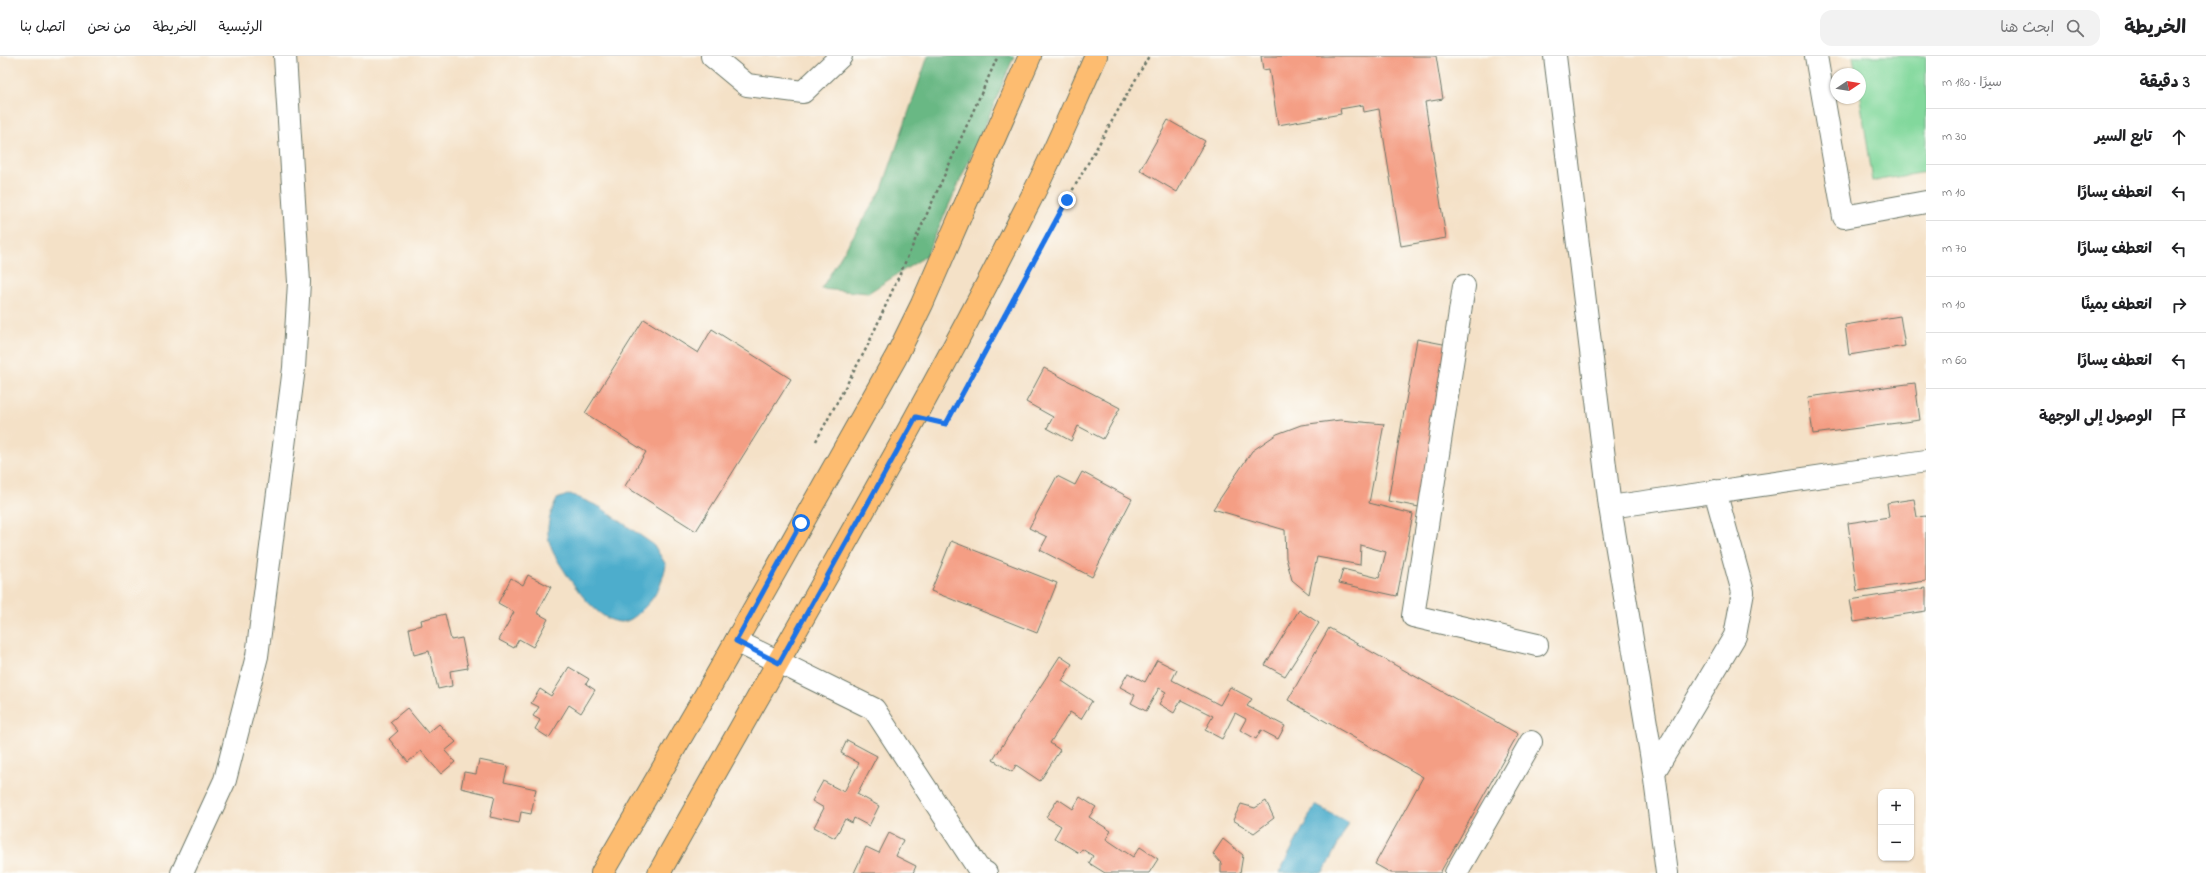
<!DOCTYPE html>
<html lang="ar">
<meta charset="utf-8">
<style>
:root{--surface:#fff;--page:#f2f2f2;--text:#202124;--muted:#757577;--line:#e0e0e0}
body{margin:0;font-family:"Indie Flower","Playpen Sans Arabic",sans-serif;background:var(--page);color:var(--text);direction:rtl}
.controls{position:absolute;right:12px;bottom:12px;display:grid;overflow:hidden;border-radius:8px;box-shadow:0 1px 3px #0004}
.controls button{width:36px;height:36px;display:grid;place-items:center;padding:0;border:0;border-bottom:1px solid var(--line);background:var(--surface);color:var(--text);font:20px sans-serif}
.compass{position:absolute;left:1830px;top:12px;width:36px;height:36px;border-radius:50%;background:var(--surface);box-shadow:0 1px 3px #0004;rotate:78deg}
.stop{position:absolute;width:12px;height:12px;margin:-9px;border:3px solid #1a73e8;border-radius:50%;background:#fff}
.stop.end{background:#1a73e8;border-color:#fff;box-shadow:0 1px 4px #0008}
.list{margin:0;padding:0;list-style:none}
h2{display:flex;justify-content:space-between;align-items:center;height:52px;margin:0;padding:0 16px;font-size:17px}
h2 small{font-size:13px;font-weight:400;color:var(--muted)}
.list li{display:grid;grid-template-columns:26px 1fr auto;gap:12px;align-items:center;box-sizing:border-box;height:56px;padding:0 16px;border-top:1px solid var(--line)}
.list b{display:block;font-size:15px;white-space:nowrap}
.list em{font-size:13px;font-style:normal;color:var(--muted)}
.icon{flex:none;width:22px;height:22px;fill:none;stroke:currentColor;stroke-width:2;stroke-linecap:round;stroke-linejoin:round}
.map{position:relative;flex:none;width:1926px;height:817px;overflow:hidden;direction:ltr}
header{display:flex;align-items:center;gap:24px;box-sizing:border-box;height:56px;padding:0 20px;background:var(--surface);border-bottom:1px solid var(--line)}
header strong{font-size:19px}
nav{display:flex;gap:22px;margin-inline-start:auto;font-size:14px}
.search{width:280px;height:36px;background:var(--page);display:flex;align-items:center;gap:10px;box-sizing:border-box;padding:0 14px;border-radius:12px;color:var(--muted);font-size:15px}
main{display:flex}
aside{flex:1;background:var(--surface)}
.map>svg:first-child{display:block}
</style>
<header>
<strong>الخريطة</strong>
<div class="search"><svg class="icon" aria-label="search" viewBox="0 0 24 24"><circle cx="10" cy="10" r="6"/><path d="M15 15l6 6"/></svg>ابحث هنا</div>
<nav><a>الرئيسية</a><a>الخريطة</a><a>من نحن</a><a>اتصل بنا</a></nav>
</header>
<main>
<aside>
<h2>3 دقيقة<small>سيرًا · 180 m</small></h2>
<ul class="list">
<li><svg class="icon" aria-label="ahead" viewBox="0 0 24 24"><path d="M12 20V5M6 11l6-6 6 6"/></svg><div><b>تابع السير</b></div><em>30 m</em></li>
<li><svg class="icon" aria-label="left" viewBox="0 0 24 24"><path d="M17 20v-9H6M10 6l-5 5 5 5"/></svg><div><b>انعطف يسارًا</b></div><em>10 m</em></li>
<li><svg class="icon" aria-label="left" viewBox="0 0 24 24"><path d="M17 20v-9H6M10 6l-5 5 5 5"/></svg><div><b>انعطف يسارًا</b></div><em>70 m</em></li>
<li><svg class="icon" aria-label="right" viewBox="0 0 24 24"><path d="M7 20v-9h11M14 6l5 5-5 5"/></svg><div><b>انعطف يمينًا</b></div><em>10 m</em></li>
<li><svg class="icon" aria-label="left" viewBox="0 0 24 24"><path d="M17 20v-9H6M10 6l-5 5 5 5"/></svg><div><b>انعطف يسارًا</b></div><em>60 m</em></li>
<li><svg class="icon" aria-label="arrive" viewBox="0 0 24 24"><path d="M6 21V4h12l-3 4 3 4H6"/></svg><div><b>الوصول إلى الوجهة</b></div></li>
</ul>
</aside>
<div class="map">
<svg width="1926" height="817" viewBox="0 0 1926 817">
<rect width="100%" height="100%" fill="#fdfcf7"/>
<filter id="ink" filterUnits="userSpaceOnUse"><feTurbulence type="fractalNoise" baseFrequency=".025" numOctaves="2"/><feDisplacementMap in="SourceGraphic" scale="8" xChannelSelector="R" yChannelSelector="G"/><feConvolveMatrix kernelMatrix="1 2 1 2 8 2 1 2 1" color-interpolation-filters="sRGB"/></filter>
<filter id="wash" filterUnits="userSpaceOnUse"><feTurbulence type="fractalNoise" baseFrequency=".012" numOctaves="4" result="noise"/><feDisplacementMap in="SourceGraphic" scale="16" xChannelSelector="R" yChannelSelector="G"/><feGaussianBlur stdDeviation="0.9" result="paint"/><feColorMatrix in="noise" values="0 0 0 0 0 0 0 0 0 0 0 0 0 0 0 0 0 1.4 0 .05"/><feComposite in="paint" operator="in"/></filter>
<g filter="url(#wash)">
<rect width="100%" height="100%" fill="#f4e1c7"/>
<!-- green -->
<path fill="#82d89c" stroke="#508a68" d="M1853 0H1926V116L1873 125 1860 42V18H1856Z"/>
<!-- forest -->
<path fill="#69b884" stroke="#447a5c" d="M928 0H1014L991 56 926 200 868 237 821 233 882 133Z"/>
<!-- water -->
<path fill="#4dadcc" stroke="#367580" d="M570 438 600 451 654 489 666 509C662 528 656 541 642 554 636 560 629 566 621 566 600 566 577 534 567 519 559 506 549 494 548 478 547 465 552 454 557 443Z
M1315 749 1349 767 1323 817H1279Z"/>
<g id="blocks">
<!-- building -->
<path fill="#f49e84" d="M1261 0H1436L1443 43 1425 46 1446 182 1401 190 1379 53 1364 56 1363 49 1340 53 1341 58 1278 69 1269 13 1263 14Z
M1168 64 1205 85 1177 136 1140 114Z
M1900 260 1905 290 1849 299 1845 269Z
M644 263 698 297 712 273 791 323 696 475 625 430 646 396 585 357Z
M1417 283 1448 289 1419 451 1388 445Z
M1044 312 1120 352 1103 383 1078 370 1071 385 1047 372 1053 361 1026 346Z
M1915 327 1920 364 1813 378 1808 341Z
M1340 364 1384 368 1369 447 1413 458 1397 540 1339 527 1343 513 1379 522 1386 496 1361 489 1360 509 1317 501 1309 538 1292 524 1286 502 1285 474 1213 453 1252 395 1277 378 1301 369Z
M1082 416 1132 443 1092 521 1040 494 1047 481 1029 472 1057 420 1075 429Z
M1914 443 1917 461 1926 460V525L1857 535 1848 467 1889 461 1887 447Z
M951 485 1057 527 1037 577 931 535Z
M528 519 551 531 537 557 548 563 533 591 519 583 514 592 499 584 514 556 498 547 511 522 523 529Z
M1926 532V555L1854 566 1850 544Z
M1299 554 1319 567 1285 620 1265 609Z
M445 558 451 584 462 582 468 612 450 615 452 630 438 633 429 595 414 599 409 572 422 569 421 564Z
M1329 572 1518 678 1440 817H1391L1375 808 1423 721 1288 644Z
M1060 600 1072 608 1062 625 1092 645 1081 663 1070 656 1050 687 1060 694 1040 725 1016 709 1012 716 993 704Z
M1157 604 1177 614 1172 624 1220 649 1230 631 1252 643 1247 650 1285 670 1278 683 1261 674 1256 683 1240 674 1246 663 1235 657 1222 683 1205 674 1213 660 1181 644 1174 657 1159 648 1166 636 1159 632 1146 655 1131 647 1135 639 1120 631 1128 617 1145 626Z
M569 611 589 623 586 628 595 634 581 657 569 649 549 682 535 673 540 664 533 660 539 651 531 647 540 633 551 640Z
M407 652 428 677 439 668 456 686 445 695 455 706 441 718 421 695 408 706 389 683 398 675 390 666Z
M847 684 877 700 857 738 879 750 869 770 854 762 852 767 845 763 835 782 814 771 824 752 812 745 823 725 844 736 859 707 841 697Z
M479 704 508 710 504 726 536 733 531 758 521 756 519 767 490 761 495 740 461 732 464 716 476 718Z
M1080 741 1096 751 1089 761 1111 775 1106 783 1133 801 1140 791 1158 803 1149 817H1105L1089 807 1093 800 1082 793 1079 797 1054 782 1061 770 1046 761 1058 743 1073 753Z
M1266 745 1274 762 1254 777 1233 764 1241 748 1255 752Z
M889 777 903 784 896 800 916 810 913 817H854L866 791 879 797Z
M1223 783 1243 799 1240 817H1221V807L1213 798Z"/>
</g>
</g>
<g filter="url(#ink)">
<use href="#blocks" fill-opacity="0" stroke="#6a7667" stroke-width="1"/>
<g fill="none" stroke-linecap="round" stroke-linejoin="round">
<!-- minor casing -->
<g stroke="#6a7667" stroke-width="24">
<path id="minor" d="M712 0 747 29 803 36 841 0
M1555 0 1610 451 1654 716 1667 817
M1816 0 1844 161 1926 146
M1464 230 1413 560 1537 589
M1610 451 1926 405
M736 585 874 653 978 812 986 817
M1654 716 1735 580 1743 536 1715 435
M182 817 225 724 257 600 294 312 299 226 285 0
M1456 817 1531 686"/>
</g>
<!-- major casing -->
<g stroke="#6a7667" stroke-width="24">
<path id="major" d="M602 817 706 638 896 301 922 248 1030 0
M659 817C782 596 912 378 1026 152 1052 103 1073 51 1096 0"/>
</g>
<!-- path -->
<path stroke="#6a7667" stroke-width="2.5" stroke-dasharray="3 3" stroke-linecap="butt" d="M942 367 946 368 1067 144 1149 0
M816 385 867 291 998 0"/>
<!-- minor -->
<use href="#minor" stroke="#fff" stroke-width="22"/>
<!-- major -->
<use href="#major" stroke="#fdbc70" stroke-width="22"/>
</g>
</g>
<g fill="none" stroke-linecap="round" stroke-linejoin="round" filter="url(#ink)">
<!-- route -->
<path stroke="#1a73e8" stroke-width="5" d="M801 467 736 585 779 607 916 361 946 368 1067 144"/>
</g>
</svg>
<div class="controls">
<button>+</button>
<button>−</button>
</div>
<svg class="compass" viewBox="-18 -18 36 36"><path d="M0-13l5 13h-10z" fill="#e53935"/><path d="M0 13l5-13h-10z" fill="#757577"/></svg>
<div class="stop" style="left:801px;top:467px"></div>
<div class="stop end" style="left:1067px;top:144px"></div>
</div>
</main>
